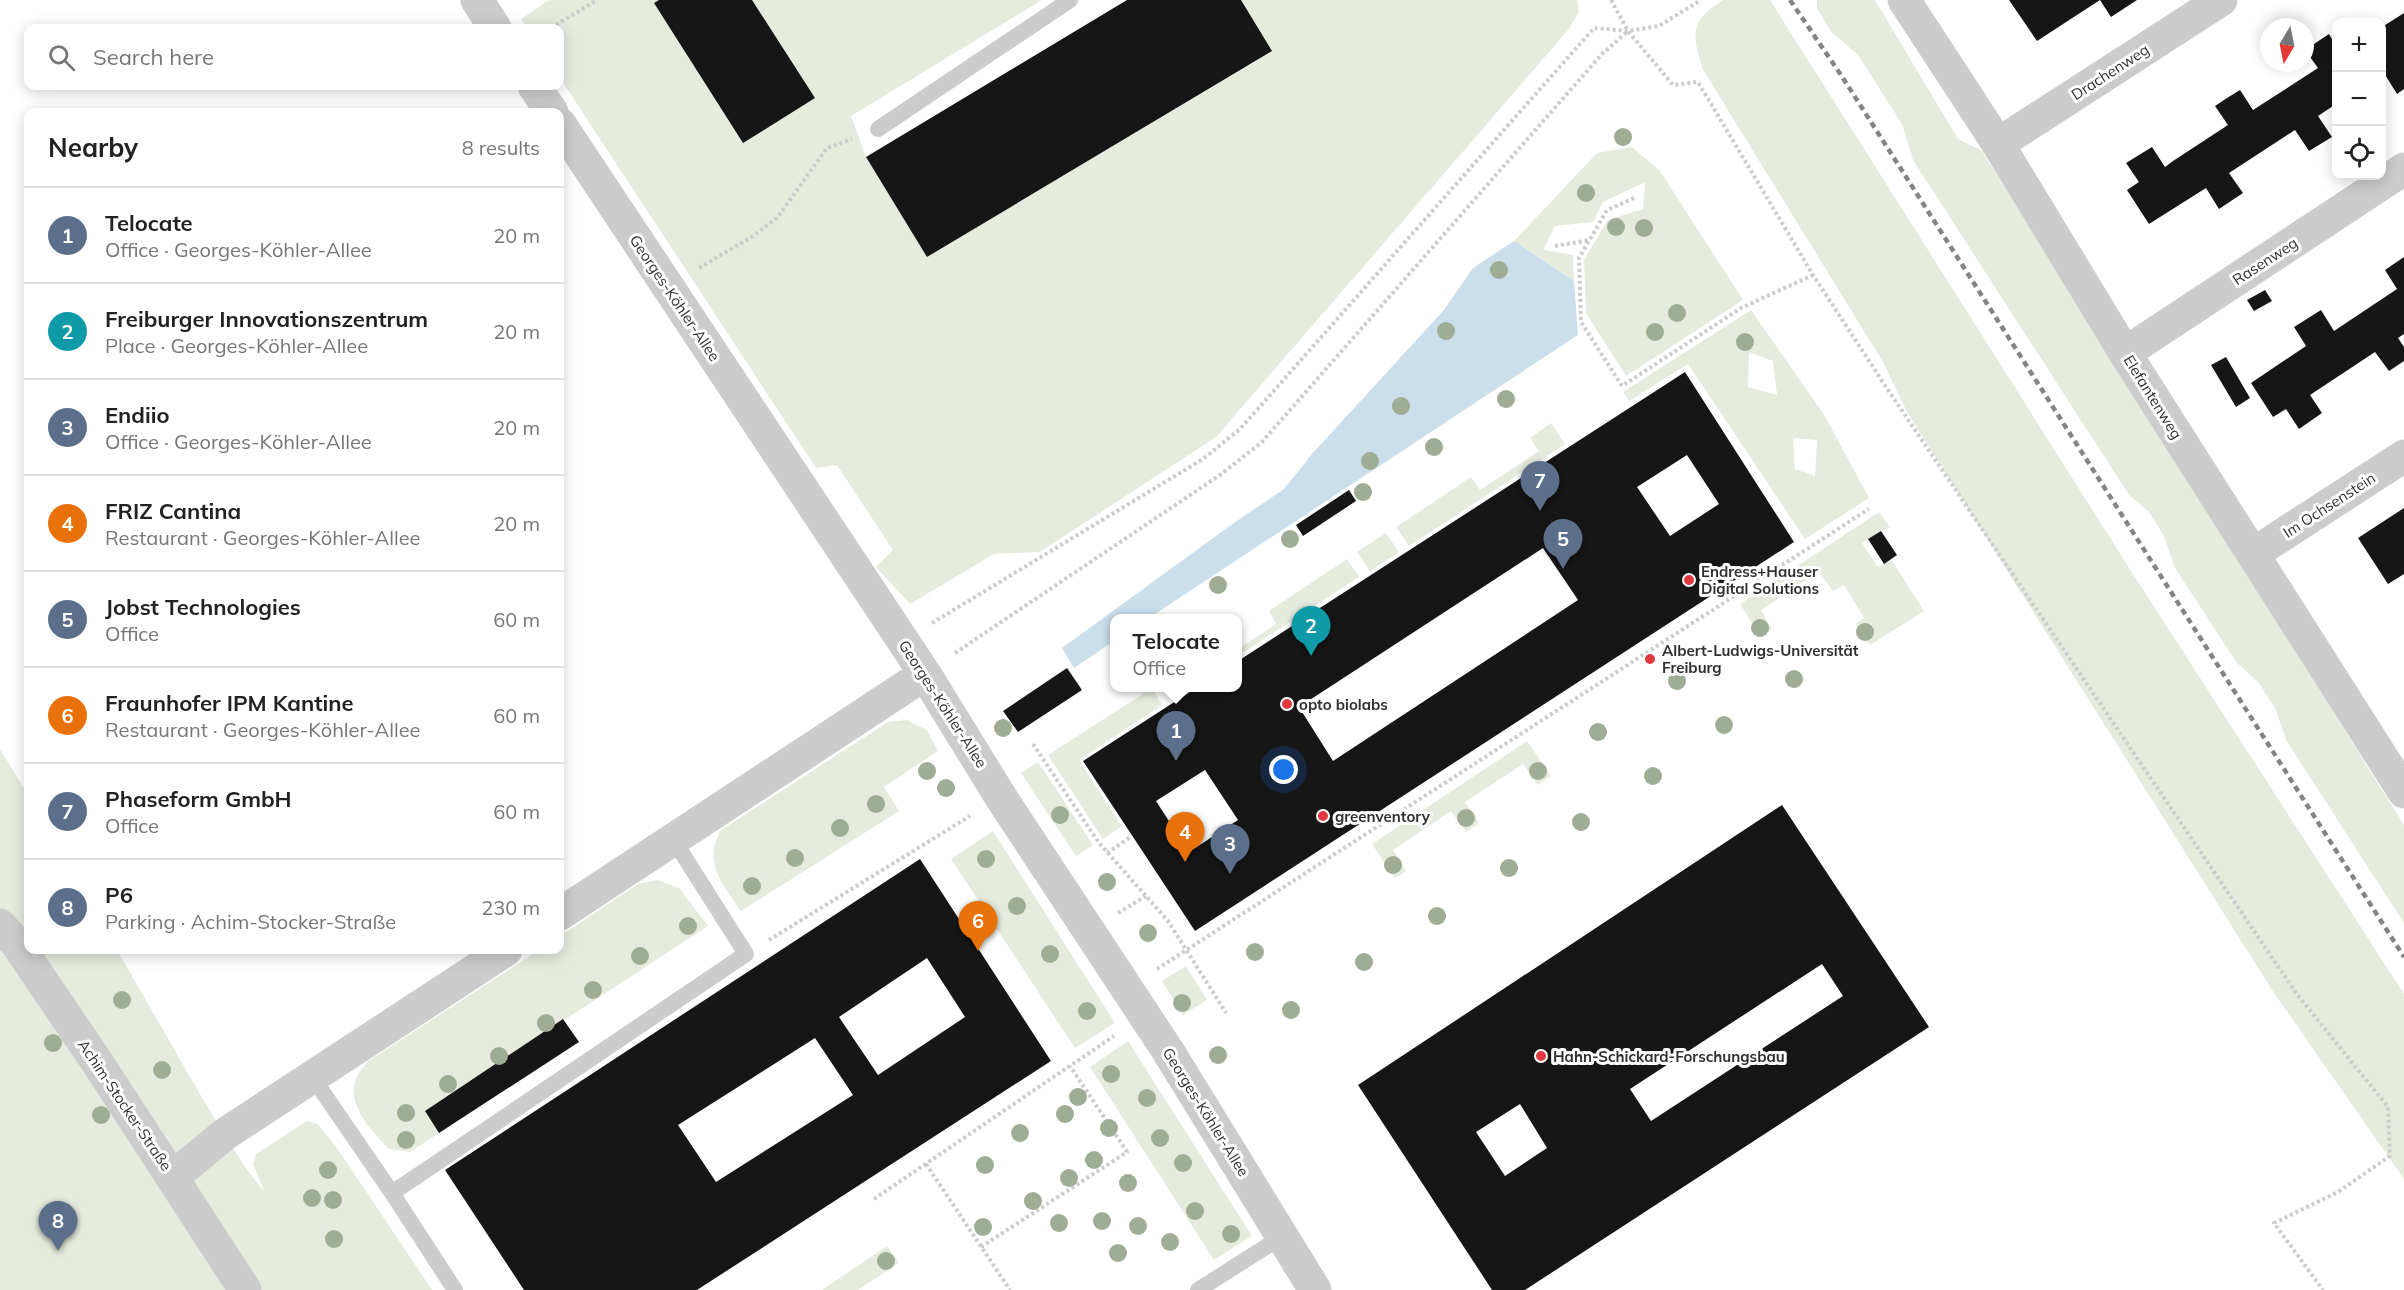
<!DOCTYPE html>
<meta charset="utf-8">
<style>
:root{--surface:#fff;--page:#f6f6f6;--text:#222;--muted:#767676;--line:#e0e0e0;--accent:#b45309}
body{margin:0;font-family:Mulish,sans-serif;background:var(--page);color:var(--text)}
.controls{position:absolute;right:18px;top:18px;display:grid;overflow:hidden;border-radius:12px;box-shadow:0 3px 15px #0003}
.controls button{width:54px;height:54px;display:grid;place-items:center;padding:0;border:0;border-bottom:2px solid var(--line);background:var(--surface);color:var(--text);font:30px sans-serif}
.compass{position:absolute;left:2260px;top:18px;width:54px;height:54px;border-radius:50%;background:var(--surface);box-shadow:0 3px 15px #0003;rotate:190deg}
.you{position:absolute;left:1284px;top:770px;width:21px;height:21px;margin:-15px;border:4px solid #fff;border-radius:50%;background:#1a73e8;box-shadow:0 0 0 9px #1a73e833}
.badge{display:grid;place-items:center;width:39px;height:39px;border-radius:50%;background:var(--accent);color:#fff;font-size:20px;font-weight:700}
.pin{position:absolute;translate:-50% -50px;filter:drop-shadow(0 2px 3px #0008)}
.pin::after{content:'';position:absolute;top:32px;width:21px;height:18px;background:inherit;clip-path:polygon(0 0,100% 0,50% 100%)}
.popup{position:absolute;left:1110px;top:614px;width:132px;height:78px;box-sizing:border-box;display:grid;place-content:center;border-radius:12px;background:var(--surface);filter:drop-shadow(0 2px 4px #0005);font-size:20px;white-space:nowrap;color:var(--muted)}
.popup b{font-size:22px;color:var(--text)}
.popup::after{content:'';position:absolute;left:50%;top:100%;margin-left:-12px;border:12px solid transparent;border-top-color:var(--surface)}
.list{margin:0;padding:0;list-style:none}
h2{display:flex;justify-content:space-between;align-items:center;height:78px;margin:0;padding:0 24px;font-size:26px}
h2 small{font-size:20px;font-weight:400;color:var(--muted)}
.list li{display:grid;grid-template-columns:39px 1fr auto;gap:18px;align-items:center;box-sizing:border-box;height:96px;padding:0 24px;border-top:2px solid var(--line)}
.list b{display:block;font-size:22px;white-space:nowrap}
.list p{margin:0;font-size:20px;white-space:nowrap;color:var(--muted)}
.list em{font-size:20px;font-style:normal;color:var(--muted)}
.icon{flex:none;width:33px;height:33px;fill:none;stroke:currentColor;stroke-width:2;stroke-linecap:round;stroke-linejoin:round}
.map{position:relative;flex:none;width:2404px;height:1290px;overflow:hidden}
.search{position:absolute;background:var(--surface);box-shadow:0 3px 15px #0003;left:24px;top:24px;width:540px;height:66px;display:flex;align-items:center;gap:15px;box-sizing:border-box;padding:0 21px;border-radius:12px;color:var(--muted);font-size:22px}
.panel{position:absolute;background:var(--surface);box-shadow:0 3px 15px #0003;left:24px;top:108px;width:540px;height:846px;border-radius:12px}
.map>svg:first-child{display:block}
</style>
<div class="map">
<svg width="2404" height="1290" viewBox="0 0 2404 1290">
<rect width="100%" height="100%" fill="#fff"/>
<!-- green -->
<path fill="#e5ecde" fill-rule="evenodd" d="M549 0H1042L851 116 866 157 927 257 1271 52 1241 0H1577L1579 12 1569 29 1216 437 1040 552 994 554 910 604 876 567 893 550 837 465 816 468 560 78V28H527L521 19Z
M1723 0H1770L2131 571 2404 994V1179L2274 993 1907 412 1883 362 1702 68C1692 33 1690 21 1723 0Z
M1817 0H1875L1958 139 1982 151 2404 825V923L2286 740 2275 708 2259 683 2237 663 2175 568 2163 534 2148 511 2129 495 1913 160 1902 124 1858 55 1831 32 1817 8Z
M1632 147 1660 171 1743 300 1626 376 1586 313 1584 260 1608 220 1643 209 1645 182 1603 202 1593 222 1555 226 1543 250 1573 255 1574 281 1514 241 1597 153Z
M1751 310 1825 416 1869 498 1805 539 1688 364 1629 401 1623 392ZM1749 352 1773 361 1777 395 1748 387ZM1793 438 1817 440 1815 476 1795 469Z
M1551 423 1565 444 1409 546 1396 527 1471 477 1480 490 1539 451 1530 438Z
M1879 512 1890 528 1881 531 1862 543 1878 567 1891 559 1924 611 1870 645 1855 624 1864 618 1844 585 1833 591 1819 572 1761 610 1772 629 1761 637 1740 604Z
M1386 533 1399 552 1370 571 1357 552Z
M1347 559 1359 577 1238 656V649L1276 624 1269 611Z
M1152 688 1162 705 1079 760 1122 826 1103 839 1048 755Z
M907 720 927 730 938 751 884 787 899 811 741 911C723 884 702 863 721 830L888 722Z
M1527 741 1551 776 1538 785 1523 764 1465 802 1479 823 1466 832 1451 811 1393 850 1406 871 1395 878 1372 844Z
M0 749 28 795V950H117L204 1101 247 1170 264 1191 253 1164 256 1154 307 1121 318 1124 337 1148 432 1290H0Z
M1038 762 1093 845 1076 856 1021 773Z
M993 831 1115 1023 1075 1048 951 859Z
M658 880 679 888 708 926 425 1111 439 1133 410 1152 389 1149C372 1131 346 1106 356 1078 358 1073 364 1067 367 1062L539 950H560V936L638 884Z
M1186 966 1207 1000 1183 1015 1162 981Z
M1128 1041 1252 1236 1214 1260 1090 1067Z
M887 1246 899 1263 858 1290H822Z"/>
<!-- water -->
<path fill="#cadeeb" d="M1514 241 1574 281 1578 335 1149 618H1114V641L1074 668 1062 648 1231 525 1284 489 1312 454 1443 311 1473 268Z"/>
<!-- building -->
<path fill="#161616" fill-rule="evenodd" d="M659 0H752L815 98 743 143 654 3Z
M1127 0H1241L1272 51 927 257 866 157Z
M2009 0H2100L2037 41Z
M2100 0H2137L2111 17Z
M2404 13V89L2397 94 2384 73 2382 75V27Z
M2329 34 2336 46V104L2318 116 2332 137 2309 151 2295 130 2229 173 2243 193 2219 209 2206 188 2149 224 2127 190 2139 182 2126 163 2152 147 2165 167 2173 161 2228 125 2215 106 2227 98 2240 90 2253 110 2318 68 2305 50Z
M2404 257V334L2398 338 2404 347V361L2389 371 2375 352 2310 395 2322 413 2299 429 2286 409 2273 417 2251 383 2306 346 2294 327 2321 310 2334 331 2397 289 2385 270Z
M2265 290 2272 301 2254 311 2247 300Z
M2226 357 2250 398 2236 407 2211 365Z
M1685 372 1794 542 1195 931 1083 761 1196 688H1238V661ZM1687 455 1719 504 1670 536 1637 487ZM1543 548 1578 600 1333 761 1299 707ZM1205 770 1238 820 1189 852 1156 801Z
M1349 490 1356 501 1303 536 1296 525Z
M2404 508V574L2388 584 2358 538Z
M1881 531 1897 555 1884 564 1868 539Z
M1067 668 1082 690 1018 732 1003 711Z
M1782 805 1929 1027 1525 1290H1492L1358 1085ZM1822 964 1843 996 1651 1121 1630 1089ZM1520 1104 1547 1148 1505 1176 1476 1132Z
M920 859 1051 1061 697 1290H524L445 1170ZM927 958 965 1017 878 1075 839 1017ZM815 1038 853 1095 716 1182 678 1125Z
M563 1019 579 1042 439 1133 425 1111Z"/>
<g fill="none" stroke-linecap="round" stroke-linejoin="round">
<!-- path -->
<path stroke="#ccc" stroke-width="4" stroke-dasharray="3 3" stroke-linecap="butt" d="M1611 0 1628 31 1673 85 1698 82 1813 275 1888 390 2296 993 2388 1107 2390 1156 2338 1192 2274 1223 2323 1290
M551 28 597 0
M1634 198 1607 210 1579 258 1581 322 1622 386 1741 308 1813 275
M1555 246 1590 240
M699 268 753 236 777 218 827 148 852 139
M932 623 1203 459 1240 429 1594 28 1628 31 1659 26 1701 0
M955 653 1220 475 1262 442 1602 54 1628 31
M1033 744 1099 843 1168 921 1226 1013
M1107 853 1132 836
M1118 913 1146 896
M769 940 970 816
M1157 969 1869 509
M926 1164 1010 1290
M874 1199 1114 1036
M981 1247 1127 1152 1070 1066"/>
<!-- lane -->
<path stroke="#ccc" stroke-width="16" d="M878 129 1070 0
M313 1078 392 1193 455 1290
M392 1193 746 954 673 839
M1198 1290 1283 1236"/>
<!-- street -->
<path stroke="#ccc" stroke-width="33" d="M477 0 495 28
M1904 0 1998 144 2125 353 2404 792
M534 86 552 112
M560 124 925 674 1002 799 1168 1051 1315 1290
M1998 144 2221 0
M2125 353 2404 169
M2253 554 2404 456
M560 914 925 674
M0 925 17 944 99 1065 245 1290
M173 1177 225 1134 506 950"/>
<!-- rail -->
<path stroke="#848484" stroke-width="4.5" stroke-dasharray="6 4.5" stroke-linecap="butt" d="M1790 0 1841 75 2404 957"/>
</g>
<!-- trees -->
<g fill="#9fad94">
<circle cx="1623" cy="137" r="9"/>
<circle cx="1586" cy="193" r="9"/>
<circle cx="1616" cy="227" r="9"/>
<circle cx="1644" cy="228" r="9"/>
<circle cx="1499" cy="270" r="9"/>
<circle cx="1677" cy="313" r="9"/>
<circle cx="1446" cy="331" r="9"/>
<circle cx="1655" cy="332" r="9"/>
<circle cx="1745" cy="342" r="9"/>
<circle cx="1506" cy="399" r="9"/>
<circle cx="1401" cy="406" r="9"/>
<circle cx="1434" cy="447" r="9"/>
<circle cx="1370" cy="461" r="9"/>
<circle cx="1363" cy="492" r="9"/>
<circle cx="1290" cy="539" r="9"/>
<circle cx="1218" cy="585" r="9"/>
<circle cx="1760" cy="628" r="9"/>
<circle cx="1865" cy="632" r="9"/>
<circle cx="1794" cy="679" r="9"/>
<circle cx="1677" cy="681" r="9"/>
<circle cx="1724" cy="725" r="9"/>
<circle cx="1003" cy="728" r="9"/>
<circle cx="1598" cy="732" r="9"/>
<circle cx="927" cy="771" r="9"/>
<circle cx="1538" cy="771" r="9"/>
<circle cx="1653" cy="776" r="9"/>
<circle cx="946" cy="788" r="9"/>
<circle cx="876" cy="804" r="9"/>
<circle cx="1060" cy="815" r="9"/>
<circle cx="1466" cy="818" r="9"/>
<circle cx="1581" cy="822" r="9"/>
<circle cx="840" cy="828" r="9"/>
<circle cx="795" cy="858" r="9"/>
<circle cx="986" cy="859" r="9"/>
<circle cx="1393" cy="865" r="9"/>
<circle cx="1509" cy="868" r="9"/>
<circle cx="1107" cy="882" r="9"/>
<circle cx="752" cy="886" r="9"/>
<circle cx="1017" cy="906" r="9"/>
<circle cx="1437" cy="916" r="9"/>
<circle cx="688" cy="926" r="9"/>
<circle cx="1148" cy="933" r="9"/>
<circle cx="1255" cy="952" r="9"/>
<circle cx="1050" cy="954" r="9"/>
<circle cx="640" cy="956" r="9"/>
<circle cx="1364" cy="962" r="9"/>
<circle cx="593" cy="990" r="9"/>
<circle cx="122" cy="1000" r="9"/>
<circle cx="1182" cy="1003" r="9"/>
<circle cx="1291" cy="1010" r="9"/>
<circle cx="1087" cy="1011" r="9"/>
<circle cx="546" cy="1023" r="9"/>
<circle cx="53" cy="1043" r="9"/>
<circle cx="1218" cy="1055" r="9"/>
<circle cx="499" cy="1056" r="9"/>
<circle cx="162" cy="1070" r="9"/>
<circle cx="1111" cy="1074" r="9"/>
<circle cx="448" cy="1084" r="9"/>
<circle cx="1078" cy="1097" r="9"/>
<circle cx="1147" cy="1098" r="9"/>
<circle cx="406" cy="1113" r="9"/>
<circle cx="1065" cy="1114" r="9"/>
<circle cx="101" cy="1115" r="9"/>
<circle cx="1109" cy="1128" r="9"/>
<circle cx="1020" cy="1133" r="9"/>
<circle cx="1160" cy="1138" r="9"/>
<circle cx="406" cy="1140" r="9"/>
<circle cx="1094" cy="1160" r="9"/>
<circle cx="1183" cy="1163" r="9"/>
<circle cx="985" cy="1165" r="9"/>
<circle cx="328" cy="1170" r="9"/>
<circle cx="1069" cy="1178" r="9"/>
<circle cx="1128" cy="1183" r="9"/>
<circle cx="312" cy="1198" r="9"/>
<circle cx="333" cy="1200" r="9"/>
<circle cx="1033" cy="1201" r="9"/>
<circle cx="1195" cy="1211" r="9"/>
<circle cx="1102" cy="1221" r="9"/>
<circle cx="1059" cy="1223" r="9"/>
<circle cx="1138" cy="1226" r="9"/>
<circle cx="983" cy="1227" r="9"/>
<circle cx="1231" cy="1234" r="9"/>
<circle cx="334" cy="1239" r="9"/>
<circle cx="1170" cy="1242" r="9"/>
<circle cx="1118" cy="1253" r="9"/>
<circle cx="886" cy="1261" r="9"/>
</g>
<!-- markers -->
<g fill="#e1373f" stroke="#fff" stroke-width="2">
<circle cx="1689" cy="580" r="6"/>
<circle cx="1650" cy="659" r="6"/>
<circle cx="1287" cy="704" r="6"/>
<circle cx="1323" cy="816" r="6"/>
<circle cx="1541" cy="1056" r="6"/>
</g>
<g text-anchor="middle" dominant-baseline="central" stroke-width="6" stroke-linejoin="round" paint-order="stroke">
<!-- street labels -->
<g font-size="15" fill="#2f2f2f" stroke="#fff">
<text transform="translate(2110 72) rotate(-33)">Drachenweg</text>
<text transform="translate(2265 261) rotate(-33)">Rasenweg</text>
<text transform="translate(675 298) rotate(56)">Georges-Köhler-Allee</text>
<text transform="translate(2153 397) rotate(58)">Elefantenweg</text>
<text transform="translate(2329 505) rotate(-33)">Im Ochsenstein</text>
<text transform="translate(943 704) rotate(57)">Georges-Köhler-Allee</text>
<text transform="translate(125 1105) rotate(56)">Achim-Stocker-Straße</text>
<text transform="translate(1206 1112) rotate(58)">Georges-Köhler-Allee</text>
</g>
<!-- poi labels -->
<g font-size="15" font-weight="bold" fill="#2f2f2f" stroke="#fff" text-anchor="start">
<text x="1701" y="571">Endress+Hauser<tspan x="1701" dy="17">Digital Solutions</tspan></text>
<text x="1662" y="650">Albert-Ludwigs-Universität<tspan x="1662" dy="17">Freiburg</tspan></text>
<text x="1299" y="704">opto biolabs</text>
<text x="1335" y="816">greenventory</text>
<text x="1553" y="1056">Hahn-Schickard-Forschungsbau</text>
</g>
</g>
</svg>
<div class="controls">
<button>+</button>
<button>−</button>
<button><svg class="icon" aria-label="locate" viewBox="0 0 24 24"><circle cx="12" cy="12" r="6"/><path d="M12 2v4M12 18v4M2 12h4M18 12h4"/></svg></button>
</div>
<svg class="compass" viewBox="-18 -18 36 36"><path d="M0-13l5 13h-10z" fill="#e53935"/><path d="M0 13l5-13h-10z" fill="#767676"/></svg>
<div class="you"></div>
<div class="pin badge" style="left:1176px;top:761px;background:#5c6f8a">1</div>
<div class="popup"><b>Telocate</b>Office</div>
<div class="pin badge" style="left:1311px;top:656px;background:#0f9aa8">2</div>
<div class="pin badge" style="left:1230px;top:874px;background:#5c6f8a">3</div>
<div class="pin badge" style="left:1185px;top:862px;background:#e8710a">4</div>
<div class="pin badge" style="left:1563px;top:569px;background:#5c6f8a">5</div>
<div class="pin badge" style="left:978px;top:951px;background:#e8710a">6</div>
<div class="pin badge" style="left:1540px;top:511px;background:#5c6f8a">7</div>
<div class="pin badge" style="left:58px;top:1251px;background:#5c6f8a">8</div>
<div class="search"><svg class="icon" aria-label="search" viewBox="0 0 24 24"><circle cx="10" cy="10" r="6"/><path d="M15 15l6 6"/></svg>Search here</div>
<section class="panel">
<h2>Nearby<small>8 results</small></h2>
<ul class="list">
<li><span class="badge" style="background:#5c6f8a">1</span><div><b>Telocate</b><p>Office · Georges-Köhler-Allee</p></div><em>20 m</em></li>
<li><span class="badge" style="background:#0f9aa8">2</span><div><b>Freiburger Innovationszentrum</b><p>Place · Georges-Köhler-Allee</p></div><em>20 m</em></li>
<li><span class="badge" style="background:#5c6f8a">3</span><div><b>Endiio</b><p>Office · Georges-Köhler-Allee</p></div><em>20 m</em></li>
<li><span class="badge" style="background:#e8710a">4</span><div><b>FRIZ Cantina</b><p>Restaurant · Georges-Köhler-Allee</p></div><em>20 m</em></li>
<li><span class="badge" style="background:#5c6f8a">5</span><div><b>Jobst Technologies</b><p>Office</p></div><em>60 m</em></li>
<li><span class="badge" style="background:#e8710a">6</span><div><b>Fraunhofer IPM Kantine</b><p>Restaurant · Georges-Köhler-Allee</p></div><em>60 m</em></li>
<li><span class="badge" style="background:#5c6f8a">7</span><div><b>Phaseform GmbH</b><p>Office</p></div><em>60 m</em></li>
<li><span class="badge" style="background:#5c6f8a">8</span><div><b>P6</b><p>Parking · Achim-Stocker-Straße</p></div><em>230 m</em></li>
</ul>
</section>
</div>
